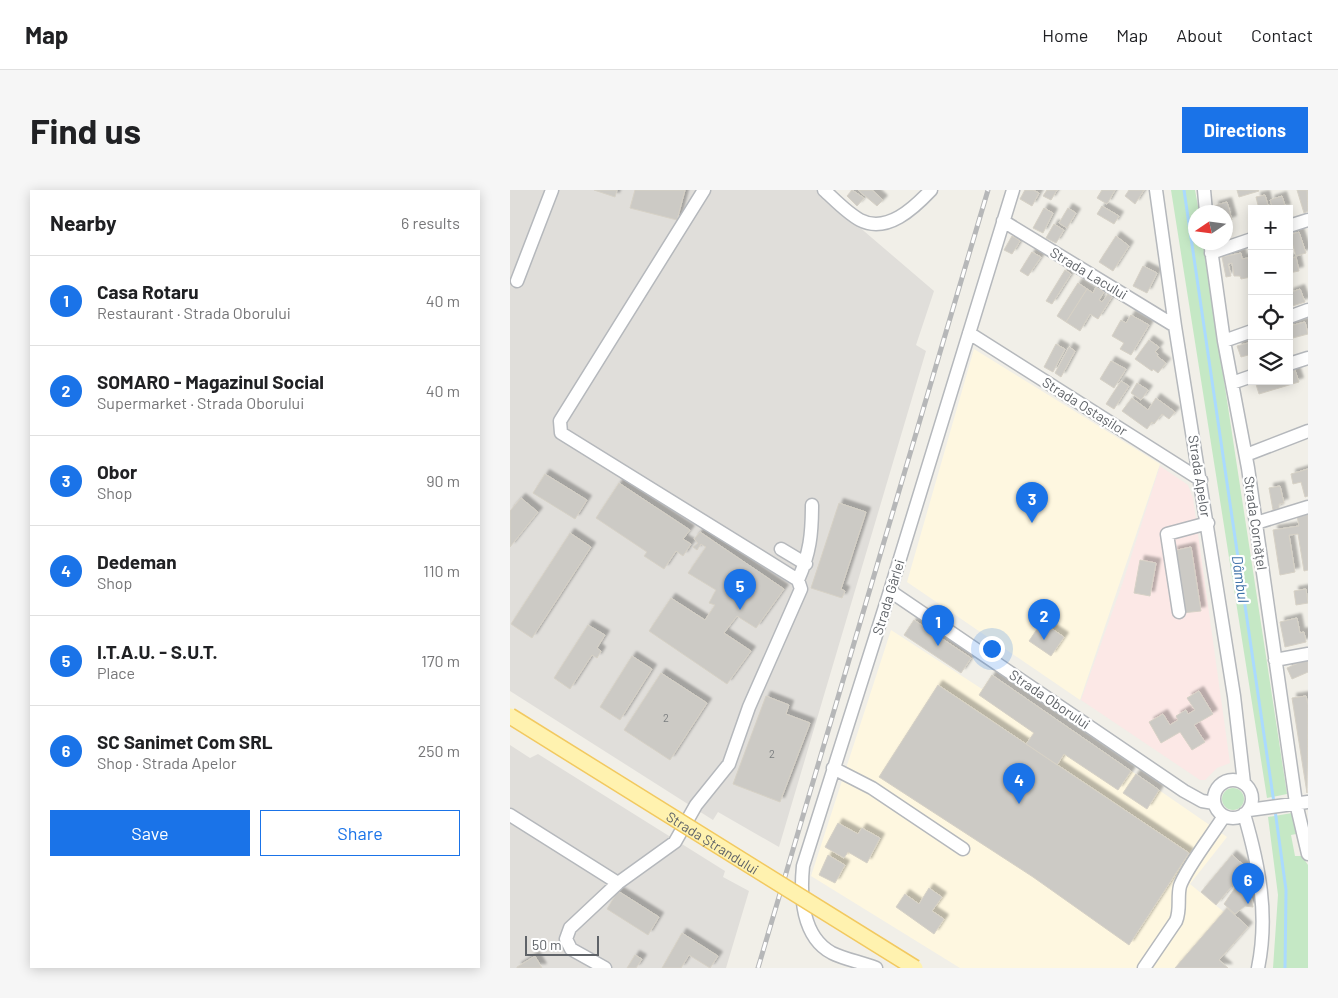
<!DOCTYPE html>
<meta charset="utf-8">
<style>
:root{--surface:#fff;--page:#f6f6f6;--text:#202124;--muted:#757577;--line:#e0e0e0;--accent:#1a73e8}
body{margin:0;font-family:Barlow,sans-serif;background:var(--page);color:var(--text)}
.controls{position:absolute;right:15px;top:15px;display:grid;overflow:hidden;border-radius:0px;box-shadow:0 2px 12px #0003}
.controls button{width:45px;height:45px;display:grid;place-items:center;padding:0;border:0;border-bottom:1px solid var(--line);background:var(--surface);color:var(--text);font:25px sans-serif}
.compass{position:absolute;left:678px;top:15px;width:45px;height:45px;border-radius:50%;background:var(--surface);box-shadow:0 2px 12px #0003;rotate:257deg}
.scale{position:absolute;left:15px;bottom:12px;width:74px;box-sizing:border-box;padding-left:5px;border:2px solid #5f6368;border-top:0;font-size:14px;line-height:18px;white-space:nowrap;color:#5f6368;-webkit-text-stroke:4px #fff;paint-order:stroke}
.you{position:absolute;left:481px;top:458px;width:18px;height:18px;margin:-12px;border:4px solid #fff;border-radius:50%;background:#1a73e8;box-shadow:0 0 0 8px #1a73e833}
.badge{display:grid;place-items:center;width:32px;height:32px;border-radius:50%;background:var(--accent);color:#fff;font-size:16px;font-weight:700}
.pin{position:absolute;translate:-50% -41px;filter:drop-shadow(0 1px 2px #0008)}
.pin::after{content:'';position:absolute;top:26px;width:18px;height:15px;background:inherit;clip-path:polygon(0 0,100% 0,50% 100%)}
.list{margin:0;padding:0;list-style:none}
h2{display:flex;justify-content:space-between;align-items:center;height:65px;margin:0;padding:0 20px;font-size:21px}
h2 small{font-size:16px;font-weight:400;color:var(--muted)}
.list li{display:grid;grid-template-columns:32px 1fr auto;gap:15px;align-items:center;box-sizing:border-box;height:90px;padding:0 20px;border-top:1px solid var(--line)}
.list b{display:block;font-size:19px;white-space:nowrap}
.list p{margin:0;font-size:16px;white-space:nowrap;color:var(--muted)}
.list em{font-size:16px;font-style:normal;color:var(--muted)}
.actions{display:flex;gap:10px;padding:15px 20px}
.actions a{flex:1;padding:11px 0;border:1px solid var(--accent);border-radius:0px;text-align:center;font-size:18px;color:var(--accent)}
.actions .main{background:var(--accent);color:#fff}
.icon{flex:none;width:28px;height:28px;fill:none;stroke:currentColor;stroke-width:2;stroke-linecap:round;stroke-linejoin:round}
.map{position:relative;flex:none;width:798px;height:778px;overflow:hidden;border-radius:0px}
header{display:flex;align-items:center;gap:30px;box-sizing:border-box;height:70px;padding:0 25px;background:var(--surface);border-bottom:1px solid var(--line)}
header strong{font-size:24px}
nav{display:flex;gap:28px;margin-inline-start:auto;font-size:18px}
.intro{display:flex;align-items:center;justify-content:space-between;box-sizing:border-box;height:120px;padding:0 30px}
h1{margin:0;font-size:35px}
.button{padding:12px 22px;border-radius:0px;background:var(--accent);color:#fff;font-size:18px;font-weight:700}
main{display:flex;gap:30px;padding:0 30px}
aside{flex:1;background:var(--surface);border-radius:0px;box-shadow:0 2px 12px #0003}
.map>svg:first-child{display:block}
</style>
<header>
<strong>Map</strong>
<nav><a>Home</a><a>Map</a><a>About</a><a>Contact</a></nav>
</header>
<div class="intro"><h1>Find us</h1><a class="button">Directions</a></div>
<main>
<aside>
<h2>Nearby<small>6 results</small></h2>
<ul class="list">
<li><span class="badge">1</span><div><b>Casa Rotaru</b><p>Restaurant · Strada Oborului</p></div><em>40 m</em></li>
<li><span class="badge">2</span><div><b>SOMARO - Magazinul Social</b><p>Supermarket · Strada Oborului</p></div><em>40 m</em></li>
<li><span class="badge">3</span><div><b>Obor</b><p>Shop</p></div><em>90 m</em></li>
<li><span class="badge">4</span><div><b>Dedeman</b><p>Shop</p></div><em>110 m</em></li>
<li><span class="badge">5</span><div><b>I.T.A.U. - S.U.T.</b><p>Place</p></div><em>170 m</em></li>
<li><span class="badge">6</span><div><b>SC Sanimet Com SRL</b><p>Shop · Strada Apelor</p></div><em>250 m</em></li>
</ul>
<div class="actions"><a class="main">Save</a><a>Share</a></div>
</aside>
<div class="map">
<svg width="798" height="778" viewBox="0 0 798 778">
<defs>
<filter id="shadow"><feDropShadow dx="4.5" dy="-4.5" stdDeviation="1" flood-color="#0004"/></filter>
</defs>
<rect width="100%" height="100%" fill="#f1efe8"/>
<!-- commercial -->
<path fill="#fef7e0" d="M464 159 650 274 570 510 397 392Z
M381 440 472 499 482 485 717 647 680 694 714 722 665 778H450L301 686Z"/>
<!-- industrial -->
<path fill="#e0deda" d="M0 0H306L424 101 406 155 416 161 269 657 208 622 203 630 0 501Z
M0 555 20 568 28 564 215 681 213 687 239 701 216 778H0Z"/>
<!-- medical -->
<path fill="#fce8e6" d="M650 276 678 295 683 308 720 573 707 578 695 590H690L571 510 613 392Z"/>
<!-- green -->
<path fill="#c5e8c5" d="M661 0H685L689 22H686V52L693 53 777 604 757 608Z
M712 609a11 11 0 1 1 22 0a11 11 0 1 1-22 0Z
M782 623 786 644 781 645 785 666H792L798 675V778H763L768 705 758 627Z"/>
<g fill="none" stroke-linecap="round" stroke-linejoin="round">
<!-- stream -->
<path stroke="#aadaff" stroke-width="3" d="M674 0 764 613
M765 620 776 700 775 778"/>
</g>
<!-- building -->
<path fill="#cccac5" stroke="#d6d1c6" filter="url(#shadow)" d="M84 0H107L105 7Z
M125 0H175L167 30 120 18Z
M342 0 354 8 347 16 337 6Z
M348 0H362L373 10 367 16Z
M515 0H523L529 3 522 16 510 9Z
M537 0H547L541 10 533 6Z
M592 0H605L597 14 587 8Z
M619 0H634L625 14 615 6Z
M727 0H748L749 1 729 7Z
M787 0H797L798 21 794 23Z
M755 5 759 19H749L746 7Z
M772 6 776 19H763L760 10Z
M717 12 722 30 716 32V22H706L704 16Z
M592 16 609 26 604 34 587 24Z
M534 18 543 23 533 43 523 38Z
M558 18 566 23 557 38 549 33Z
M544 34 554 40 546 53 536 48Z
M789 42 796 63 786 66 780 45Z
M502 46 510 51 502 64 494 60Z
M606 46 619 56 603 81 589 72Z
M522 62 531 67 518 86 510 81Z
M731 63 732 69 738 68 741 87 731 89 730 86H724L722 73 718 74 721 86 716 87 712 67Z
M786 67 789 81 779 83V69Z
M633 76 647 83 637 103 623 96Z
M555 80 561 84 542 114 536 111Z
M568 93 577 99 556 132 547 126Z
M586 97 594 102 589 110 592 112 598 104 602 107 588 129 580 124 570 141 556 132 577 99 583 103Z
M790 99 795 112 779 117V103Z
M621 125 639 135 621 165 610 159 614 153 602 146 611 130 616 133Z
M779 132 780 136 795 132 798 144 779 149Z
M639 150 649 157 645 162 648 164 647 166 656 173 648 183 643 179 642 181 625 169Z
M742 152V164L731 167 727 156Z
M546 154 555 159 543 182 534 177Z
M559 157 565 161 551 187 545 183Z
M601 171 616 179 604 198 590 189Z
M784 177 789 192 749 204 745 191H779V178Z
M611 191 619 196 604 219 596 214Z
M627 193 638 200 631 210 621 203Z
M622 208 638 220 646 208 665 222 659 229 652 224 644 234 642 232 637 239 612 221Z
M798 279V306L795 307 791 292 783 294 781 284Z
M35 284 77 310 65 329 23 303Z
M109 293 180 340 173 349 181 354 173 366 166 361 154 379 134 366 137 362 86 328Z
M770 296 774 313 769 314V318L763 320 759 298Z
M11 308 28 322 0 357V321Z
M329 313 356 322 331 399 335 401 332 408 301 398Z
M798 324V380L794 381 788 344 779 345 785 382 770 385 763 340 789 336 787 326Z
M190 342 274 399 246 438 227 426 214 443 241 461 217 494 139 441 161 408 195 430 205 415 199 413 206 400 178 383 196 357 191 354 187 360 183 357 188 353 184 349Z
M60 343 81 357 22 448 1 434Z
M681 357 691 421 672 423 663 361Z
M630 370 646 373 640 406 624 403Z
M796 399 798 413 786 415 784 401Z
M787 428 790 443 794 442 796 452 775 457 770 432Z
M404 430 461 468 451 483 394 445Z
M532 432 554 447 541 466 519 451Z
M78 435 95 445 87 458 91 461 87 468 82 465 60 499 44 488Z
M122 466 142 479 110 530 90 517Z
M798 469V482L782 489 777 478Z
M151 483 197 513 160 570 114 540Z
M482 485 621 581 608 600 554 564 547 575 516 554 524 543 469 505Z
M428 495 679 663 619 755 523 687 369 587Z
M689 501 703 524 684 535 695 552 682 560 670 542 651 553 639 532 653 524 660 535 668 530 666 526 676 520 678 524 685 520 677 508Z
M256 506 279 515 276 524 300 533 270 612 223 594Z
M796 506 798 515 797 603 782 508Z
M626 584 649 600 637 619 613 603Z
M328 633 348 644 352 638 370 648 357 673 338 662 334 668 315 657Z
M318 665 335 675 325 693 309 685Z
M722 665 737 678 706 715 691 702Z
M732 688 739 694 743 717 735 716 725 724 714 714Z
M419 698 432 707 422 721 434 729 424 744 386 717 395 704 409 714Z
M108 701 149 727 138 745 97 719Z
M717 718 738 737 709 770 718 778H665Z
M172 743 208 766 200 778 179 765 171 778H152Z
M125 765 132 769 126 778H117Z
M25 766 32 778H7V777Z"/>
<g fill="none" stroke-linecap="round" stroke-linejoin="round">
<!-- minor casing -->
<g stroke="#b5b8bc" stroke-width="15">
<path id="minor" d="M314 0C325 10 337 23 350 30 377 44 404 18 421 0
M646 0 665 136 724 506 734 593
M694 0 696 22
M493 31 665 136
M779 36 798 30
M700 52 714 151 738 278 786 613 798 664
M701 63 742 49
M7 91 42 0
M779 127 798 120
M459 143 691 290
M714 151 742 141
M779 174 798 168
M722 193 742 186
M736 265 798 241
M746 333 798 317
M271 359 296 374
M288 390C300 363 302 344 302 315
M380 401 674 601 692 611 704 613
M669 422 657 344 698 333
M765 470 798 464
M323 578 362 598 453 659
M704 609a19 19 0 1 1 38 0a19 19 0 1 1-38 0Z
M739 620 798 612
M734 624C749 675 759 725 748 778
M0 625 108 693 60 738 56 749 61 759 95 778
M108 693 165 652 186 615 219 574 239 517 291 399 288 390 51 243 50 231 194 0
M366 778C352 772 336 770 322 763 292 747 290 706 293 676L380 401 503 0
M634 778 666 731C671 719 667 708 670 696 676 678 703 644 714 626"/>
</g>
<!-- minor -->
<use href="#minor" stroke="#fff" stroke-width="12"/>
<!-- rail casing -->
<g stroke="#b6b7b8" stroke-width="5">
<path id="rail" d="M248 778 478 0"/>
</g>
<!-- rail -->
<use href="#rail" stroke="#fff" stroke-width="3" stroke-dasharray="9" stroke-linecap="butt"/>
<!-- major-bridge casing -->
<g stroke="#f2c960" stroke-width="18" stroke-linecap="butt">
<g id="major-bridge">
<path id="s1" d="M0 526 405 778"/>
</g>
</g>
<!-- major-bridge -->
<use href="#major-bridge" stroke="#fff2af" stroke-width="15"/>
</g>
<g text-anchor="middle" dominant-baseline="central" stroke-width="4.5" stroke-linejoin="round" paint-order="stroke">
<!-- number labels -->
<g font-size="11" fill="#7a7d7f">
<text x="156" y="527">2</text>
<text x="262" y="563">2</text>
</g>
<!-- street labels -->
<g font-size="14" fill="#5f6368" stroke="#fff">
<text transform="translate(579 83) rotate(31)">Strada Lacului</text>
<text transform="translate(575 216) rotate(32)">Strada Ostașilor</text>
<text transform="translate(690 286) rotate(81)">Strada Apelor</text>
<text transform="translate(746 333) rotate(82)">Strada Cornățel</text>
<text transform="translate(378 407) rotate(-73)">Strada Gârlei</text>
<text transform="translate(540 509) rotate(34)">Strada Oborului</text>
<text stroke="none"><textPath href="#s1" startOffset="239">Strada Ștrandului</textPath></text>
</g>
<!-- water labels -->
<g font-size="15" font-style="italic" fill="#4174aa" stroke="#fff">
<text transform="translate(731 389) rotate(82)">Dâmbul</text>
</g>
</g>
</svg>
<div class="controls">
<button>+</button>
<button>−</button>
<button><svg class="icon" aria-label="locate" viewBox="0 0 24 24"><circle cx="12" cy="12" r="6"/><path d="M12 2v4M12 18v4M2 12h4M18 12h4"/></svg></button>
<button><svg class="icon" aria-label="layers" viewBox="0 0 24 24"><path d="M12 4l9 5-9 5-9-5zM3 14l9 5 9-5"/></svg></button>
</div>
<svg class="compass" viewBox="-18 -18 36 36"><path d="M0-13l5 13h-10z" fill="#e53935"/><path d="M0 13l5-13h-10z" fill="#757577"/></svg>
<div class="scale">50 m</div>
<div class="you"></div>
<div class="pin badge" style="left:428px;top:456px">1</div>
<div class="pin badge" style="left:534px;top:450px">2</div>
<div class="pin badge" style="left:522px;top:333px">3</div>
<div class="pin badge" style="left:509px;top:614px">4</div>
<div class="pin badge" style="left:230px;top:420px">5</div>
<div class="pin badge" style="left:738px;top:714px">6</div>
</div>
</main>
